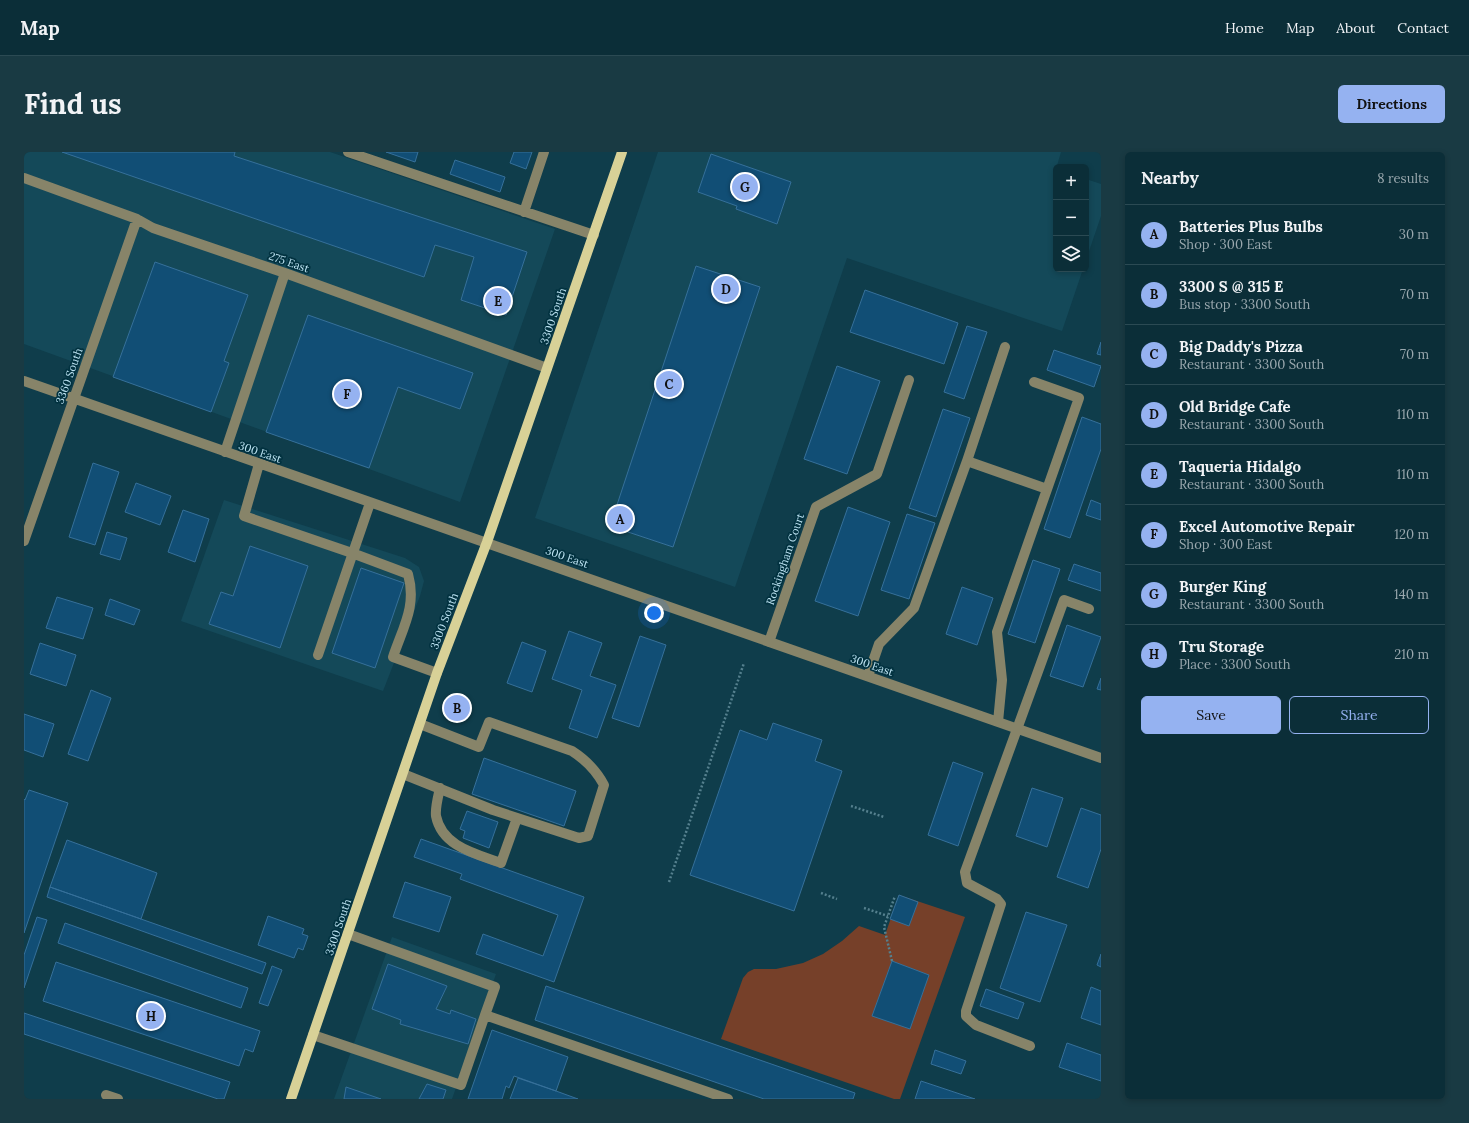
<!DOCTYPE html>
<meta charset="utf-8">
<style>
:root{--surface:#0b2e38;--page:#193a43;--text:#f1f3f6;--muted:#9aa8ae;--line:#2b4a53;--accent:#95b2f1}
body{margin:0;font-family:Lora,serif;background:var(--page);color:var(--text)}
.controls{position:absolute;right:12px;top:12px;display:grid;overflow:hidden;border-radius:6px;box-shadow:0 2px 6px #0003}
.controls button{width:36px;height:36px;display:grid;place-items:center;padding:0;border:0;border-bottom:1px solid var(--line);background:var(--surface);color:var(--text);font:20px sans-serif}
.you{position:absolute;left:630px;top:461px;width:14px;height:14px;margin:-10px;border:3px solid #fff;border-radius:50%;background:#1a73e8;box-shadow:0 0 0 6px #1a73e833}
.badge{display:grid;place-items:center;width:26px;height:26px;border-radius:50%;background:var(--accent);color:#111;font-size:13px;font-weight:700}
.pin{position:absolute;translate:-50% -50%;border:2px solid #fff;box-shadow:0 1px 4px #0006}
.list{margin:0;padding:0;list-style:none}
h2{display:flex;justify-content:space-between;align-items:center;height:52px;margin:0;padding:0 16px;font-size:17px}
h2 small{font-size:13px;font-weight:400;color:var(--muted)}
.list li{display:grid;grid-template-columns:26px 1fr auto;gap:12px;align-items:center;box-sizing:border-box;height:60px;padding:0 16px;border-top:1px solid var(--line)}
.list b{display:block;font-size:15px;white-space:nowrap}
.list p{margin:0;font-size:13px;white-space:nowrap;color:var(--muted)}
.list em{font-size:13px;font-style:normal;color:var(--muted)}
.actions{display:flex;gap:8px;padding:12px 16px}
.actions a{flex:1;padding:9px 0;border:1px solid var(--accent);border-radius:6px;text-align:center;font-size:14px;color:var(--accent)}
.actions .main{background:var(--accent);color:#111}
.icon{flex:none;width:22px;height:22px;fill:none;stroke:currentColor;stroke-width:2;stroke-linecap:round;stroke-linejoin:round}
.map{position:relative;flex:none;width:1077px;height:947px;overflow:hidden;border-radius:6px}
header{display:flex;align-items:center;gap:24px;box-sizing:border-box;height:56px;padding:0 20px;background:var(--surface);border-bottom:1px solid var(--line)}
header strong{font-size:19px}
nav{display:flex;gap:22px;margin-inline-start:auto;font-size:14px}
.intro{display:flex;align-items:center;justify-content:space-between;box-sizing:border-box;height:96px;padding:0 24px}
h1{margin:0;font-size:28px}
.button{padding:10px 18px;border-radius:6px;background:var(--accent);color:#111;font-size:14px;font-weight:700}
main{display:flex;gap:24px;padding:0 24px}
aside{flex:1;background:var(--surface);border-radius:6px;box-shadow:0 2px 6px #0003}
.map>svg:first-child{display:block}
</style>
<header>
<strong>Map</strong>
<nav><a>Home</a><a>Map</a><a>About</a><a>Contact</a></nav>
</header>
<div class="intro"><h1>Find us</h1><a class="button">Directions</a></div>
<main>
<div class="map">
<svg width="1077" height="947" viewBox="0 0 1077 947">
<rect width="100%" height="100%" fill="#0f3d4b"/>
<!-- built -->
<path fill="#144959" d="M0 0H306L531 77 436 350 0 192Z
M634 0H1037L1032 17V117H1059L1038 179 823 106 711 435 511 366Z
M1062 27 1077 32V64L1062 108Z
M200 348 381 406 395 415 400 429 396 444 359 539 157 469Z
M368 785 472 822 428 947H310Z"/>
<!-- green -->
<path fill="#764029" d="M875 743 941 765 876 947H870L697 887 719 826 724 820 730 817H752L779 811 799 802 818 789 835 774 861 783Z"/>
<!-- building -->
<path fill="#114e75" stroke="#36709a" d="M38 0H211L210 4 503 100 482 163 437 148 450 105 411 93 400 125Z
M362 0H394L391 10Z
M490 0H508L502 17 486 11Z
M687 2 767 30 753 72 712 57 713 54 674 40Z
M431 8 481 25 476 40 426 22Z
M131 110 224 143 200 209 205 211 187 260 89 225Z
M672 114 736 135 649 395 586 374Z
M841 138 934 171 920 212 826 180Z
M284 163 449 221 436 257 374 235 345 316 242 280Z
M943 174 963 180 940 247 920 240Z
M1077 190V203L1073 202Z
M1030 198 1077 214 1070 235 1023 218Z
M813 214 856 229 823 322 780 307Z
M919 257 946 266 912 365 885 356Z
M1058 265 1077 272V297L1046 386 1020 377Z
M69 311 95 320 71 393 45 385Z
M112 331 147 344 136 373 101 360Z
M1067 348 1077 352V368L1062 363Z
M824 355 866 370 834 464 791 449Z
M159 358 185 367 171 410 144 400Z
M883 362 911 371 885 447 857 438Z
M83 380 103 386 96 408 76 402Z
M226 394 284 414 256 496 185 472 197 440 209 444Z
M1009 408 1036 417 1011 491 984 482Z
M1050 412 1077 421V439L1044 428Z
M337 416 380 431 351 516 308 501Z
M938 435 969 446 953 493 922 482Z
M33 445 69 456 59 487 22 476Z
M86 447 116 458 110 473 81 463Z
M1043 473 1077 485 1059 535 1026 524Z
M545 479 578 491 566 524 592 533 573 586 545 576 558 538 528 527Z
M616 484 642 493 615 575 588 566Z
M498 490 522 499 508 540 483 531Z
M16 491 52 503 42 534 6 522Z
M1077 526V538L1073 537Z
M67 538 87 546 64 609 44 602Z
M0 562 30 572 19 605 0 598Z
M749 571 798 588 791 609 818 619 770 759 666 723 716 578 743 588Z
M460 606 552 639 540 674 448 642Z
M929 610 959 621 934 694 904 683Z
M1008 636 1039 646 1023 695 992 684Z
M5 638 44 651 0 781V647L1 648Z
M1057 656 1077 663V697L1064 736 1033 725Z
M443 659 474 670 465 696 439 686 441 679 436 677Z
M397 687 560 745 530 830 452 802 459 782 519 804 534 763 436 727 438 722 390 705Z
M43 688 133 721 117 767 26 735Z
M381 730 427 745 415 780 369 765Z
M26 735 242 811 238 822 23 745Z
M875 743 894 750 885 774 866 767Z
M1002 760 1043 773 1016 850 976 836Z
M244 764 280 777 278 782 284 784 279 798 274 796 270 806 234 793Z
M13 765 23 768 0 836V803Z
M41 771 224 836 217 856 34 791Z
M1077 802V815L1073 813Z
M868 809 905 823 886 877 848 864Z
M32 810 236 879 229 900 221 897 215 914 19 849Z
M364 812 423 834 412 857 426 862 427 858 452 867 444 892 376 872 377 868 348 857Z
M248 814 258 818 244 854 235 851Z
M522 834 831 941 829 947H740L511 868Z
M1067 835 1077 839V873L1057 866Z
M962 837 1000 851 994 867 956 854Z
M0 861 206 930 200 947H194L0 882Z
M468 878 544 905 532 939 490 924 485 936 482 934 478 947H444Z
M1043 891 1077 903V929L1035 915Z
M911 898 942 909 937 922 907 912Z
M494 926 532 939 554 947H486Z
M897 929 951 947H891Z
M403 932 422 938 419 947H395Z
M322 935 357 947H320Z"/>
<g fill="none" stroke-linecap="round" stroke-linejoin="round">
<!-- path -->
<path stroke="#55808e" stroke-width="2.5" stroke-dasharray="2 2" stroke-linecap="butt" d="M827 654 860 665
M645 730 720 511
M797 741 813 747
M840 756 864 764
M868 809 860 775 871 744"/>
<!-- minor -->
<path stroke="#878469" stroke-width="10" d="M324 0 570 83
M0 26 113 67 129 76 261 121 523 216
M500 60 520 0
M981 195 943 309 1023 337
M0 229 1077 606
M201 300 261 121
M235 312 220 364 328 401 384 422C393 454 379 475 369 505L413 521
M0 389 113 67
M745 490 792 355 853 322 885 228
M294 503 346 351
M844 524 855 492 890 456 943 309
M974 570 978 528 973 480 1055 246 1010 230
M379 622 469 658 555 686 564 684 580 633C572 618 562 608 548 599L465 570 455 595 396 572
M416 636C414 645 411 656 412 664 418 695 453 702 477 711L493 666
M324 782 471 835 461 863 704 947
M289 883 437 933 461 863
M1006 894 952 873 942 864V859L977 752 973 747 943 731 941 720 1040 448 1065 457
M82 943 94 947"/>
<!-- major -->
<path stroke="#d8d197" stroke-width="10" d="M267 947 413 521 463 390 598 0"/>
</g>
<g text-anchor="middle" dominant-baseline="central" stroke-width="3.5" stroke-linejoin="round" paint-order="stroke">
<!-- street labels -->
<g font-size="11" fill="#bde3f2" stroke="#023240">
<text transform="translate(265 110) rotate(19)">275 East</text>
<text transform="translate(529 164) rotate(-71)">3300 South</text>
<text transform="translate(45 224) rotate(-70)">3360 South</text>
<text transform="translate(236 300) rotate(19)">300 East</text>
<text transform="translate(543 405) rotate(19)">300 East</text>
<text transform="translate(761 407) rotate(-71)">Rockingham Court</text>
<text transform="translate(420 469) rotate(-69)">3300 South</text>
<text transform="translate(848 513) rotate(19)">300 East</text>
<text transform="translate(314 775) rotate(-71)">3300 South</text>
</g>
</g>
</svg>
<div class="controls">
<button>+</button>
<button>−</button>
<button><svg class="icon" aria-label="layers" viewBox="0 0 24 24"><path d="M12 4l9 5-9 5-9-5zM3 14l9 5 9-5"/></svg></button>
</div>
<div class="you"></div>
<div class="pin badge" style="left:596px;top:367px">A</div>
<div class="pin badge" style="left:433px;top:556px">B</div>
<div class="pin badge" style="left:645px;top:232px">C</div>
<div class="pin badge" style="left:702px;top:137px">D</div>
<div class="pin badge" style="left:474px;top:149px">E</div>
<div class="pin badge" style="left:323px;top:242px">F</div>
<div class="pin badge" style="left:721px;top:35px">G</div>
<div class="pin badge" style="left:127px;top:864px">H</div>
</div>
<aside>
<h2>Nearby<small>8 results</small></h2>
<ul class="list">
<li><span class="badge">A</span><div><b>Batteries Plus Bulbs</b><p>Shop · 300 East</p></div><em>30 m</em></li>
<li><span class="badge">B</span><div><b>3300 S @ 315 E</b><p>Bus stop · 3300 South</p></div><em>70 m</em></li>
<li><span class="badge">C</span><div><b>Big Daddy's Pizza</b><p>Restaurant · 3300 South</p></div><em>70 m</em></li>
<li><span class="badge">D</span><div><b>Old Bridge Cafe</b><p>Restaurant · 3300 South</p></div><em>110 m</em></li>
<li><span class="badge">E</span><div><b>Taqueria Hidalgo</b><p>Restaurant · 3300 South</p></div><em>110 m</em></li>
<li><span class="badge">F</span><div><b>Excel Automotive Repair</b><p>Shop · 300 East</p></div><em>120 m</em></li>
<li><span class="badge">G</span><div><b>Burger King</b><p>Restaurant · 3300 South</p></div><em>140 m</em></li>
<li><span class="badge">H</span><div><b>Tru Storage</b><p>Place · 3300 South</p></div><em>210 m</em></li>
</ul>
<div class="actions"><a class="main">Save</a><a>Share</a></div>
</aside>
</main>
